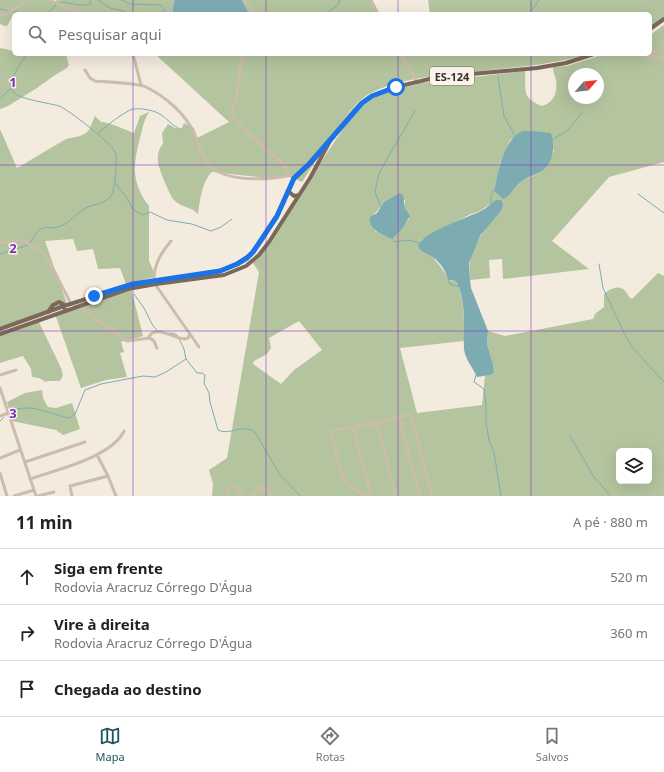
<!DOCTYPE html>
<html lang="pt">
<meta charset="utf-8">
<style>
:root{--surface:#fff;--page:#f6f6f6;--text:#222;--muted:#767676;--line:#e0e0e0;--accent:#1d545d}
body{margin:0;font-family:"Noto Sans",sans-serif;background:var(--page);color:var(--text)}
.controls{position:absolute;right:12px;bottom:12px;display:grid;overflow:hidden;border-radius:6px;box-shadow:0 4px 16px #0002}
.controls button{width:36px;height:36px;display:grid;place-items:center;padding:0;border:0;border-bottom:1px solid var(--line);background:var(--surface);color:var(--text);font:20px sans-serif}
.compass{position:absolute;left:568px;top:68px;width:36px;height:36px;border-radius:50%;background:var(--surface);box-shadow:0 4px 16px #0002;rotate:62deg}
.stop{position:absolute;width:12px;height:12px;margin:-9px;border:3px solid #1a73e8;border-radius:50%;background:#fff}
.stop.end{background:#1a73e8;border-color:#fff;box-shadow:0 1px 4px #0008}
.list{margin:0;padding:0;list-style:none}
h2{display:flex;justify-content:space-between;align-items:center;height:52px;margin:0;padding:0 16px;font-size:17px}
h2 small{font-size:13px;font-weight:400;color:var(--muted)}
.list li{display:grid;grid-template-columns:26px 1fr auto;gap:12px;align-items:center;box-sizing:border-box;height:56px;padding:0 16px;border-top:1px solid var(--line)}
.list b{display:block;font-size:15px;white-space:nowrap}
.list p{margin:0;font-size:13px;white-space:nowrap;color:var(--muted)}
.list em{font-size:13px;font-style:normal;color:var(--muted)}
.icon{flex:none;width:22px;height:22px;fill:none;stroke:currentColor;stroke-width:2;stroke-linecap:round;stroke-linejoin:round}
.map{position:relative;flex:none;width:664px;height:496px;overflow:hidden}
.search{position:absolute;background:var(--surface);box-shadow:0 4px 16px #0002;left:12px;right:12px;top:12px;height:44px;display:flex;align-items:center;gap:10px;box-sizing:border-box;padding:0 14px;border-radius:6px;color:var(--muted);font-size:15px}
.sheet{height:220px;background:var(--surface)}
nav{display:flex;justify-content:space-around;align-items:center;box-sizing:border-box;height:56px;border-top:1px solid var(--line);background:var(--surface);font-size:11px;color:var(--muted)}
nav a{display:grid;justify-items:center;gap:2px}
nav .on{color:var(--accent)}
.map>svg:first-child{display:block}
</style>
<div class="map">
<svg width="664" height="496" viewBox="0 0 664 496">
<rect width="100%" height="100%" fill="#f4ebdf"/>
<!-- green -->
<path fill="#b4c49e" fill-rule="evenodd" d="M0 0H53L54 2 57 0H174L172 14H95L88 12 87 14H14L7 26H5L0 24Z
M242 0H372L380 14H248V12Z
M428 0H664V18L650 28V14H430Z
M664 25V162L609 177 552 241 589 269 503 279 502 259 489 260 490 278 470 280C465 250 484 231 501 211 503 207 503 205 501 201L496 200 480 211 471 214 437 231 420 241C431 255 441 266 450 281H456C465 298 464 322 464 341L400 348 417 413 482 405 485 376 494 373 493 364 487 344 488 331 505 336 593 319 595 314 604 307V294C610 289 619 284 625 291 628 294 628 297 632 299L658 273 664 276V496H212L213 484 209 470 227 458 259 272 253 263 345 126 356 112 365 103 380 94 422 83 525 71C526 90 521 98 542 106 554 102 558 92 556 80 555 74 553 74 553 67L567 66 605 54H650V35ZM574 74H598V98H574ZM528 131 541 132 554 150C551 159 546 168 538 173 533 177 526 178 521 182 514 187 511 195 503 199L494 191 500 163 510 140ZM390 199 405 200V208L409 215V219L392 239 375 231 370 218C378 212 381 203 390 199ZM299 321 322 350 294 370 281 384 253 364 254 361 267 354 271 348 269 338ZM619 451H649V481H619Z
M0 48 14 51V54H66L69 65 67 68 55 75 37 88 8 106 0 109Z
M155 54H589C548 66 504 68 462 73 432 76 388 80 363 98 355 104 349 113 343 121 328 140 316 161 302 182L291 177 268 178 212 172C202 181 200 201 198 214 192 207 180 207 174 200 170 196 158 167 158 162 157 155 159 148 163 144L162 133 168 124 175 128H182L184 123 194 128 197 138 229 122Z
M149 112C143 122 143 127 140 138 133 165 131 182 149 206V261L154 272 155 277 126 284 120 268 98 269 93 249 77 251 73 239 45 241 67 304 0 327V129L17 168 66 139 80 136 86 133 89 130 95 116 101 122C109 122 126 130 134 133L140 116Z
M131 288 143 336 121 342 124 352 120 353 127 377 106 380 81 388 55 314Z
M38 320 61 368 63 375 60 381H48L46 382 39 378 32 377 31 369 23 356 0 363V332Z
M42 390 43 398 48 407 56 408 72 403 80 429 63 435 56 430 12 421 7 402 25 393Z"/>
<!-- water -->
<path fill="#7cacb2" d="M174 0H242L248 12V14H172Z
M523 131H534L551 133C555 146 554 161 543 170 536 175 527 177 521 182 515 186 510 197 503 199L494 191C498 172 503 139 523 131Z
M400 193 403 195 405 208 410 216 402 229 392 239C383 235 368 230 370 217L377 213 384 202Z
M496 200H501C504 204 503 207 501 211L480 236 469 263V270L471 288 488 331 487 344 493 364 494 373 490 375 477 377C473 368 465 359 464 349 463 327 467 302 456 281L448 280C447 273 440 262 434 258 428 253 421 253 418 246 421 233 469 217 481 211 487 208 491 203 496 200Z"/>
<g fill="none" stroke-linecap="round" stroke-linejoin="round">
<!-- stream -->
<path stroke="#7cacb2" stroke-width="1" d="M98 0 110 8 134 14
M121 0 131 4 161 5 165 12
M58 3C68 0 81 9 91 3L90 0
M0 9 9 11
M13 11 24 14
M47 14 56 5
M149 14 165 12 175 14
M326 14 338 5 340 0
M529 14 539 0
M28 54C22 61 6 82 13 92 18 99 49 103 59 106 68 109 111 143 115 152 118 158 115 188 112 194 108 203 94 204 86 208 76 213 70 224 58 227 52 229 47 226 41 229 36 231 33 239 30 243
M498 77 504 116 515 136
M0 99 11 88
M98 133C104 128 127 109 134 109 140 108 152 110 158 113 166 117 170 124 178 128
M552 140 568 130 582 113
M115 183 127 198 133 209 142 215 150 212 167 220 192 224 211 231 221 227 232 219
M638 194 664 213
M491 204V196L494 190
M381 207 375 192 379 173 415 111
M392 238 395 242 408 240 420 243
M0 254 28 245
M599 264 603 288 625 335 632 347 664 382
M449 280 450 284 460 287
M134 294 144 308 153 326 157 330
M170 333 175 334 178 336
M179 339 184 349 186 359 197 373H202L205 375 204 383 209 393 210 402 218 430C231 436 241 423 255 432L280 475 300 496
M476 375 474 382 484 389 486 405V423L489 440 494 452 501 496
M12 411C30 402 52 415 70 418L75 414 85 390 101 384 143 376 155 377 166 372 186 359
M0 421 4 417
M570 436 594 477 611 496"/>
<!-- minor -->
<path stroke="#ccbcaa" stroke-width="3" d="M49 0 83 14
M244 0 255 14
M371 0 378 14
M0 15H5L28 0
M133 54 141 85
M244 54 241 63 237 94 232 111 233 117 251 136 281 162 294 179
M401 54 417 82
M640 54 664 58
M650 54 664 47
M85 70 90 78 95 81C105 82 139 83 146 87 166 97 186 114 195 135 199 145 201 157 209 165 227 183 268 180 291 175
M0 243 23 240 43 253 48 259 71 304
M154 280C154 264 161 253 171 241
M155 284 199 347
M78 306 127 341 150 338 154 341 157 348
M148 338C155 324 173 338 184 339L188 338 190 334
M0 375 16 370
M0 388 36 496
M0 416 8 413
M397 418 409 415 412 417 432 496
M353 427 371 496
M97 455 108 476 116 496
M0 458 20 450
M25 462 85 442
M0 473 7 496
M30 479C56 470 112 457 124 431
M14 496 34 490
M38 496 54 492
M72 496 70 486 108 476
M226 496 227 491 231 486 235 487 243 496
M251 496 261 487H264L274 496
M366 496C359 492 351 488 346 481 340 474 333 443 332 433L334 430 377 423
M396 496 377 423 397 418 401 424 420 496"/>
<!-- major -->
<path stroke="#7c685a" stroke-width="4" d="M650 29 664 19
M288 191 294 196 299 195
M48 312 53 305 59 302 63 304 65 309
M0 329 64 306 127 286 220 271 237 264 250 255 259 244 277 216 294 179 311 163 329 142
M0 334 128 289 156 284 224 275 246 266 259 255 269 242 310 178 330 141 354 111 362 103 372 96 396 87 438 77 537 68 566 63 594 54"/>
</g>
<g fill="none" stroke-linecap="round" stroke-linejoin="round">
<!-- route -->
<path stroke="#1a73e8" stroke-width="5" d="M94 296 133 284 220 271 237 264 247 258 253 252 277 216 294 178 310 163 362 103 372 96 396 87"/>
</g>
<!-- grid -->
<path fill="none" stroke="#7b2cbf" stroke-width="1" stroke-opacity="0.55" d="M133 0V14M266 0V14M398 0V14M531 0V14M133 54V496M266 54V496M398 54V496M531 54V496M0 165H664M0 331H664"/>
<g text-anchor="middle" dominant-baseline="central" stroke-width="3" stroke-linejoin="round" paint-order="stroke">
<!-- shield labels -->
<rect fill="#fbf5ec" stroke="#746b64" stroke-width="1" x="430" y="67" width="44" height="18" rx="3"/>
<g font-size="11" font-weight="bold" fill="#3a302a">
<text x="452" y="76">ES-124</text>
</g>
</g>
<g font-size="13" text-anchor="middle" font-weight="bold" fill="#7b2cbf" stroke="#fbf5ec" stroke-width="3" stroke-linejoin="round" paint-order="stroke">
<text x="13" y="87">1</text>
<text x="13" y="253">2</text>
<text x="13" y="418">3</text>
</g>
</svg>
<div class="controls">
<button><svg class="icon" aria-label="layers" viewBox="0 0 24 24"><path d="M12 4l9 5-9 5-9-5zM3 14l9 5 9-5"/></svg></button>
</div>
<svg class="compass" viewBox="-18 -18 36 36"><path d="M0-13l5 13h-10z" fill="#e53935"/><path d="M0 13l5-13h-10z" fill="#767676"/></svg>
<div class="stop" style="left:396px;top:87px"></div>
<div class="stop end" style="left:94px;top:296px"></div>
<div class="search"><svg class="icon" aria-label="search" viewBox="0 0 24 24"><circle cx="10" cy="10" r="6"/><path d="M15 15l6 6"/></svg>Pesquisar aqui</div>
</div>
<section class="sheet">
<h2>11 min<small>A pé · 880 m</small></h2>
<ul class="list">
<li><svg class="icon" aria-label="ahead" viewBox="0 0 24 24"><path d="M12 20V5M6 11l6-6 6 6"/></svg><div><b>Siga em frente</b><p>Rodovia Aracruz Córrego D'Água</p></div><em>520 m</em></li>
<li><svg class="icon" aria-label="right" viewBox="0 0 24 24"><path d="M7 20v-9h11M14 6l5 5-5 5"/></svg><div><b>Vire à direita</b><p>Rodovia Aracruz Córrego D'Água</p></div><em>360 m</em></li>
<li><svg class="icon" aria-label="arrive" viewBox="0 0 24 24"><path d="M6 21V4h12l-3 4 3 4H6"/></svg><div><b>Chegada ao destino</b></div></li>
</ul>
</section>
<nav>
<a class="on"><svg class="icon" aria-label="map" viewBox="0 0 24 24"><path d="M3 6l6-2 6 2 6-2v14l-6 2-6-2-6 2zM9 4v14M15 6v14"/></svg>Mapa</a>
<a><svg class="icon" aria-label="directions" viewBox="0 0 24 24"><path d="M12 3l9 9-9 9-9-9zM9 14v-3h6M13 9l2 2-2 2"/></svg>Rotas</a>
<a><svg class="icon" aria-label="saved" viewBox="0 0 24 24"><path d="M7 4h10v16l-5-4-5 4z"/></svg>Salvos</a>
</nav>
